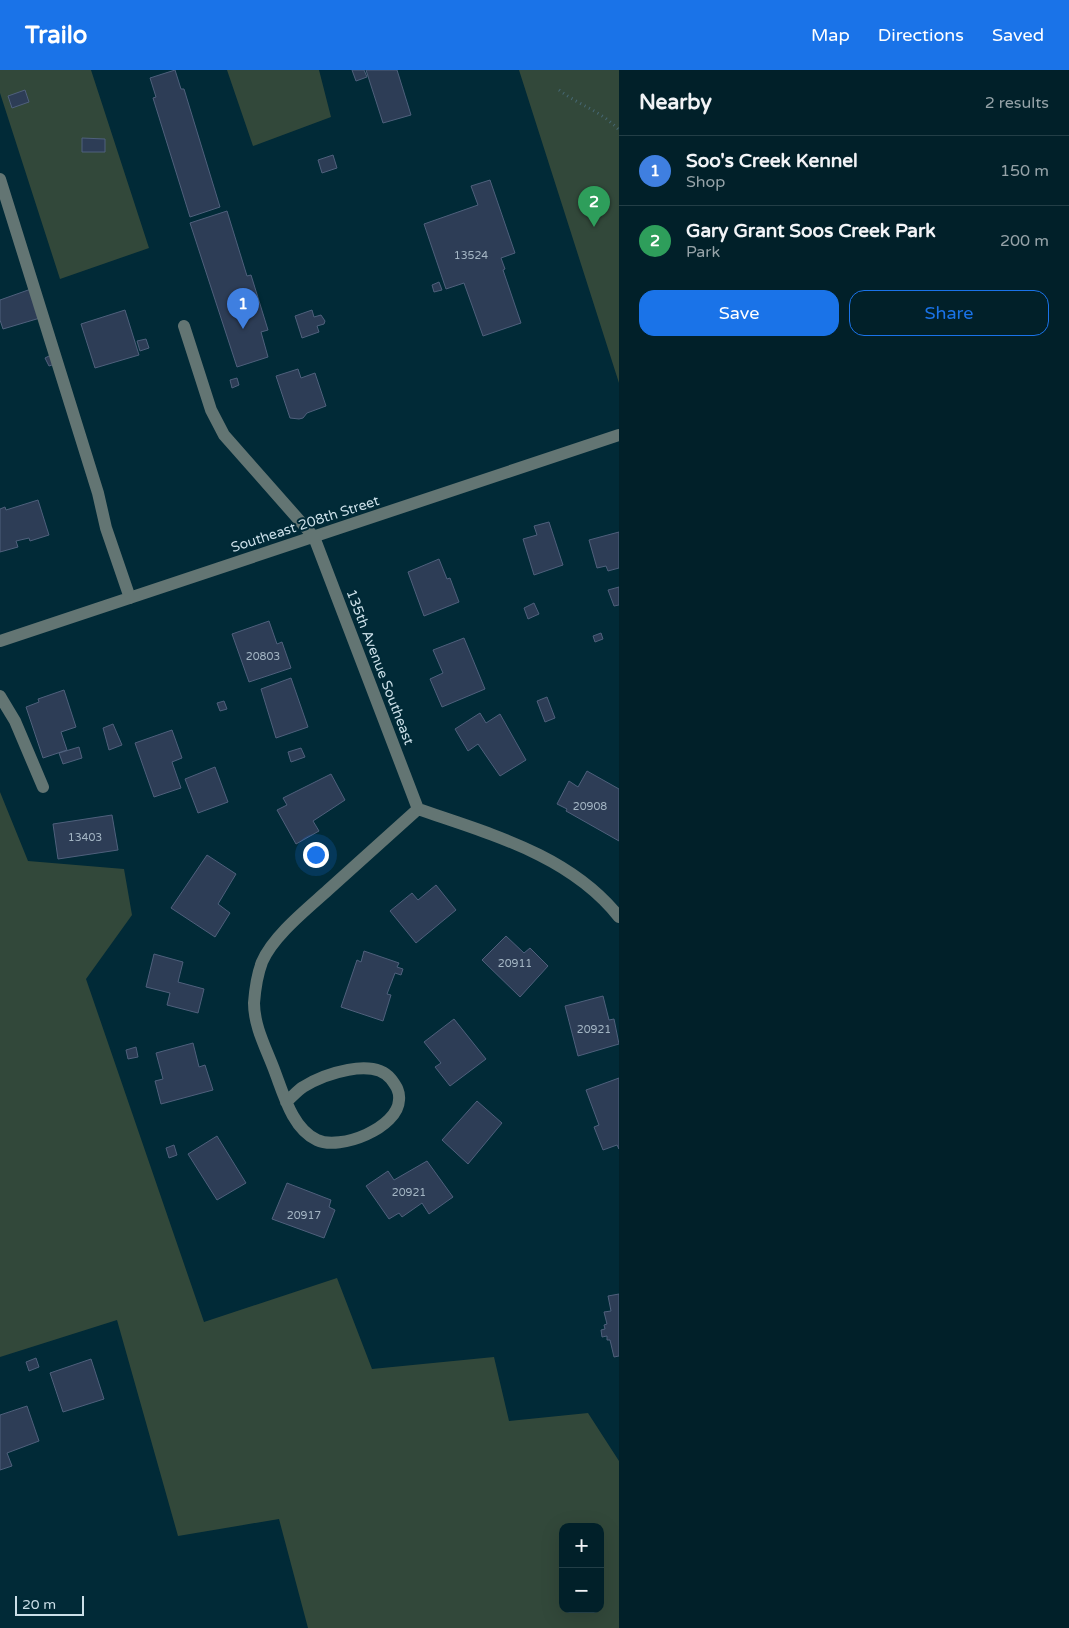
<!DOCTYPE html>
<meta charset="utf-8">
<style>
:root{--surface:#012029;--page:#0f2d35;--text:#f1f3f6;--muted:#96a3a8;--line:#233e46;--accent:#1a73e8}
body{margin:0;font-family:"Varela Round",sans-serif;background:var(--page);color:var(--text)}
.controls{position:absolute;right:15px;bottom:15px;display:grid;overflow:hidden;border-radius:10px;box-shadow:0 5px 20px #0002}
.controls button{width:45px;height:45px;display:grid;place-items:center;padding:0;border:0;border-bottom:1px solid var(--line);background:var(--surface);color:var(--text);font:25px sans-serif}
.scale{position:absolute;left:15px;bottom:12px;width:69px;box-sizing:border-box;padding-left:5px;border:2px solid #cbdfe8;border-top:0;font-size:14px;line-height:18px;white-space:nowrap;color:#cbdfe8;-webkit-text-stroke:4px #012a37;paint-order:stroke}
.you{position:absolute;left:315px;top:784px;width:18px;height:18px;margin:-12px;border:4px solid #fff;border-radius:50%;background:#1a73e8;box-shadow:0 0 0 8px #1a73e833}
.badge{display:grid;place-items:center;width:32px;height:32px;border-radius:50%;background:var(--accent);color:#fff;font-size:16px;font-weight:700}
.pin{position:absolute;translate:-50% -41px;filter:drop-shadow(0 1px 2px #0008)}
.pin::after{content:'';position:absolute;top:26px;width:18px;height:15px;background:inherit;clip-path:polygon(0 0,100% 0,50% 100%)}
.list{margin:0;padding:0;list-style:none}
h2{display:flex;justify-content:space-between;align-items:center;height:65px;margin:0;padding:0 20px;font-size:21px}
h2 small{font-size:16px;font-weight:400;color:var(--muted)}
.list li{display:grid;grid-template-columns:32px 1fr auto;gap:15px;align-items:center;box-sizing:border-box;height:70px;padding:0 20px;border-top:1px solid var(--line)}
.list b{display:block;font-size:19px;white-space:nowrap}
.list p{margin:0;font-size:16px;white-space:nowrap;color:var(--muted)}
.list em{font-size:16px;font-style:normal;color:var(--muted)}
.actions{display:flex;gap:10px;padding:15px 20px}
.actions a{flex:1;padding:11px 0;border:1px solid var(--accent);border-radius:15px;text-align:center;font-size:18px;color:var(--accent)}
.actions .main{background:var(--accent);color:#fff}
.map{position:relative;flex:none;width:619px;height:1558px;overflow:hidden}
header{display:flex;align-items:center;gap:30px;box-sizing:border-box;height:70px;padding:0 25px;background:var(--accent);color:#fff}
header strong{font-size:24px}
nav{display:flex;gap:28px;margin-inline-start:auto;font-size:18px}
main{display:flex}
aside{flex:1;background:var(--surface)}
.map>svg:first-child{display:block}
</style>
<header>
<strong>Trailo</strong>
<nav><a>Map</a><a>Directions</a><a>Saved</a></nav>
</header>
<main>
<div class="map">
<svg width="619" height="1558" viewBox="0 0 619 1558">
<rect width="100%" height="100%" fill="#012a37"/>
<!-- green -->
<path fill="#32483a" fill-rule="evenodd" d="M0 0H91L149 178 60 209 0 23Z
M227 0H319L331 47 253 76Z
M519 0H619V313Z
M0 722 28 791 124 799 132 845 86 909 204 1252 337 1208 372 1299 494 1287 509 1351 588 1343 619 1391V1558H308L279 1449 178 1466 117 1250 0 1287ZM563 1457H600V1539H563Z"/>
<!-- building -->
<path fill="#2d3d56" stroke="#4f607c" d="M175 0 181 19H184L220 137 190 147 153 28 156 27 150 8Z
M352 0H364L367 7 356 11Z
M366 0H397L411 45 383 53Z
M25 20 29 32 12 38 8 26Z
M82 68 105 69V82H82Z
M333 85 337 98 322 103 318 90Z
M490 110 515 183 501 188 505 199 503 200 521 253 483 266 464 213 446 219 424 154 478 135 471 116Z
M227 141 247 206 251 205 268 260 261 262 268 287 237 297 190 153Z
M439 212 442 220 434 222 432 215Z
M31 219 40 248 3 259 0 250V230Z
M125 240 139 285 95 298 81 254Z
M312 240 314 247 321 245 325 251 324 254 317 256 319 262 302 268 295 246Z
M146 269 149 278 140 281 137 271Z
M51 285 55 294 49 296 45 288Z
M298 299 301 308 315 303 326 336 307 343 303 348 299 349 290 348 276 306Z
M237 308 239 315 232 318 230 310Z
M38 430 49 465 30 471 29 468 16 471 18 477 0 482V439L5 437 6 440Z
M549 452 563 495 534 505 523 469 537 465 534 456Z
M619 462V498L608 501 606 496 597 498 589 470Z
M439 489 447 509 450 508 459 532 424 546 408 502Z
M619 517V535L614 536 608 520Z
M534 533 539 544 528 549 524 538Z
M269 551 277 574 282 572 291 598 249 612 232 564Z
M601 563 603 569 595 572 593 566Z
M464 568 485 619 442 637 430 609 443 603 433 580Z
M291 608 308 657 276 668 261 619Z
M64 620 76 657 61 662 67 680 43 688 26 637 39 632 38 629Z
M547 627 555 648 545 652 537 631Z
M224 631 227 639 220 641 217 633Z
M480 643 486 653 500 644 526 690 500 706 478 674 468 681 455 659Z
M113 654 122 675 109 680 103 658Z
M172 660 182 688 172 692 181 718 154 727 135 673Z
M79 677 82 688 63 694 59 683Z
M301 678 305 687 291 692 288 682Z
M215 697 228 732 198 743 185 709Z
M587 701 619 719V771L566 741 567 739 557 734 569 711 578 717Z
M331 704 345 730 313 751 319 761 296 774 277 740 287 735 283 728Z
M112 745 118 780 58 789 53 754Z
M207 785 236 804 218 834 230 843 215 867 171 838Z
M436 815 456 840 416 873 390 841 412 823 418 830Z
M506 866 524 883 530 878 548 896 520 927 482 890Z
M364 881 399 893 397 897 403 899 401 905 395 903 387 924 391 925 383 951 341 937 357 890 361 892Z
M154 884 183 892 178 912 204 919 198 943 167 935 170 923 146 917Z
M603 926 609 950 614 949 619 974 578 986 565 936Z
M454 949 486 989 450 1016 435 997 441 993 424 972Z
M193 973 199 997 205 995 213 1020 161 1034 155 1011 163 1009 156 983Z
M136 977 138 987 128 989 126 980Z
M619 1008V1079L617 1075 603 1080 594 1057 599 1055 586 1020Z
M477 1031 502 1053 468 1094 442 1070Z
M217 1066 246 1113 217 1130 188 1084Z
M174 1075 177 1085 169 1088 166 1078Z
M427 1091 453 1127 429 1144 422 1133 402 1147 399 1143 389 1149 366 1116 388 1101 394 1110Z
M287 1113 331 1130 329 1137 335 1140 324 1168 272 1149Z
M619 1224V1286L614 1287 610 1270H607V1266L602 1267 601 1260 605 1259 604 1255 607 1254 604 1242 611 1241 608 1226Z
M36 1288 39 1297 29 1301 26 1292Z
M91 1289 104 1329 63 1342 50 1303Z
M27 1336 39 1371 7 1383 12 1396 0 1400V1345Z"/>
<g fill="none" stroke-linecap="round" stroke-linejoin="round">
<!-- path -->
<path stroke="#476874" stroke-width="3" stroke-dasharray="1 4" stroke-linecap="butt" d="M559 20C580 36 600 40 619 60"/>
<!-- minor -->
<path stroke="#637573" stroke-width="12" d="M0 109 98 423 106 458 130 528
M184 256 211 340 224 365 314 467 418 739
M0 571 619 365
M0 626 15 651 43 717
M418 739C490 764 570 785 619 847
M286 1032C292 1027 297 1021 303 1017 324 1004 373 987 391 1009 396 1016 400 1021 399 1030 398 1058 340 1081 317 1070 293 1059 284 1026 275 1002 267 980 254 957 254 933 255 920 257 905 262 892 273 866 307 839 328 820 358 793 388 766 418 739"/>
</g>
<g text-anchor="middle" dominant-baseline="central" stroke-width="4" stroke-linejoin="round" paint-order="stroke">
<!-- number labels -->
<g font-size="11" fill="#a4b6c4">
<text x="471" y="185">13524</text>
<text x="263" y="586">20803</text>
<text x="590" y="736">20908</text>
<text x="85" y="767">13403</text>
<text x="515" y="893">20911</text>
<text x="594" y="959">20921</text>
<text x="409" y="1122">20921</text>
<text x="304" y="1145">20917</text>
</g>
<!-- street labels -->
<g font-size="14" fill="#cbdfe8" stroke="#012a37">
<text transform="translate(305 454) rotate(-18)">Southeast 208th Street</text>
<text transform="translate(380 597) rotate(69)">135th Avenue Southeast</text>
</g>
</g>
</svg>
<div class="controls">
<button>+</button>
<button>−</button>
</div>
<div class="scale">20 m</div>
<div class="you"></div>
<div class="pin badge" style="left:243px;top:259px;background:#3f7fe0">1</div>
<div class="pin badge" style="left:594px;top:157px;background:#2e9e5b">2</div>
</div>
<aside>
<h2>Nearby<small>2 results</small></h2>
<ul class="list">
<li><span class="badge" style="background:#3f7fe0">1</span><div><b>Soo's Creek Kennel</b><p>Shop</p></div><em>150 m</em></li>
<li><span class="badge" style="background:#2e9e5b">2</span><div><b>Gary Grant Soos Creek Park</b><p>Park</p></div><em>200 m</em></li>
</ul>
<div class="actions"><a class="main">Save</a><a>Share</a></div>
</aside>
</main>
